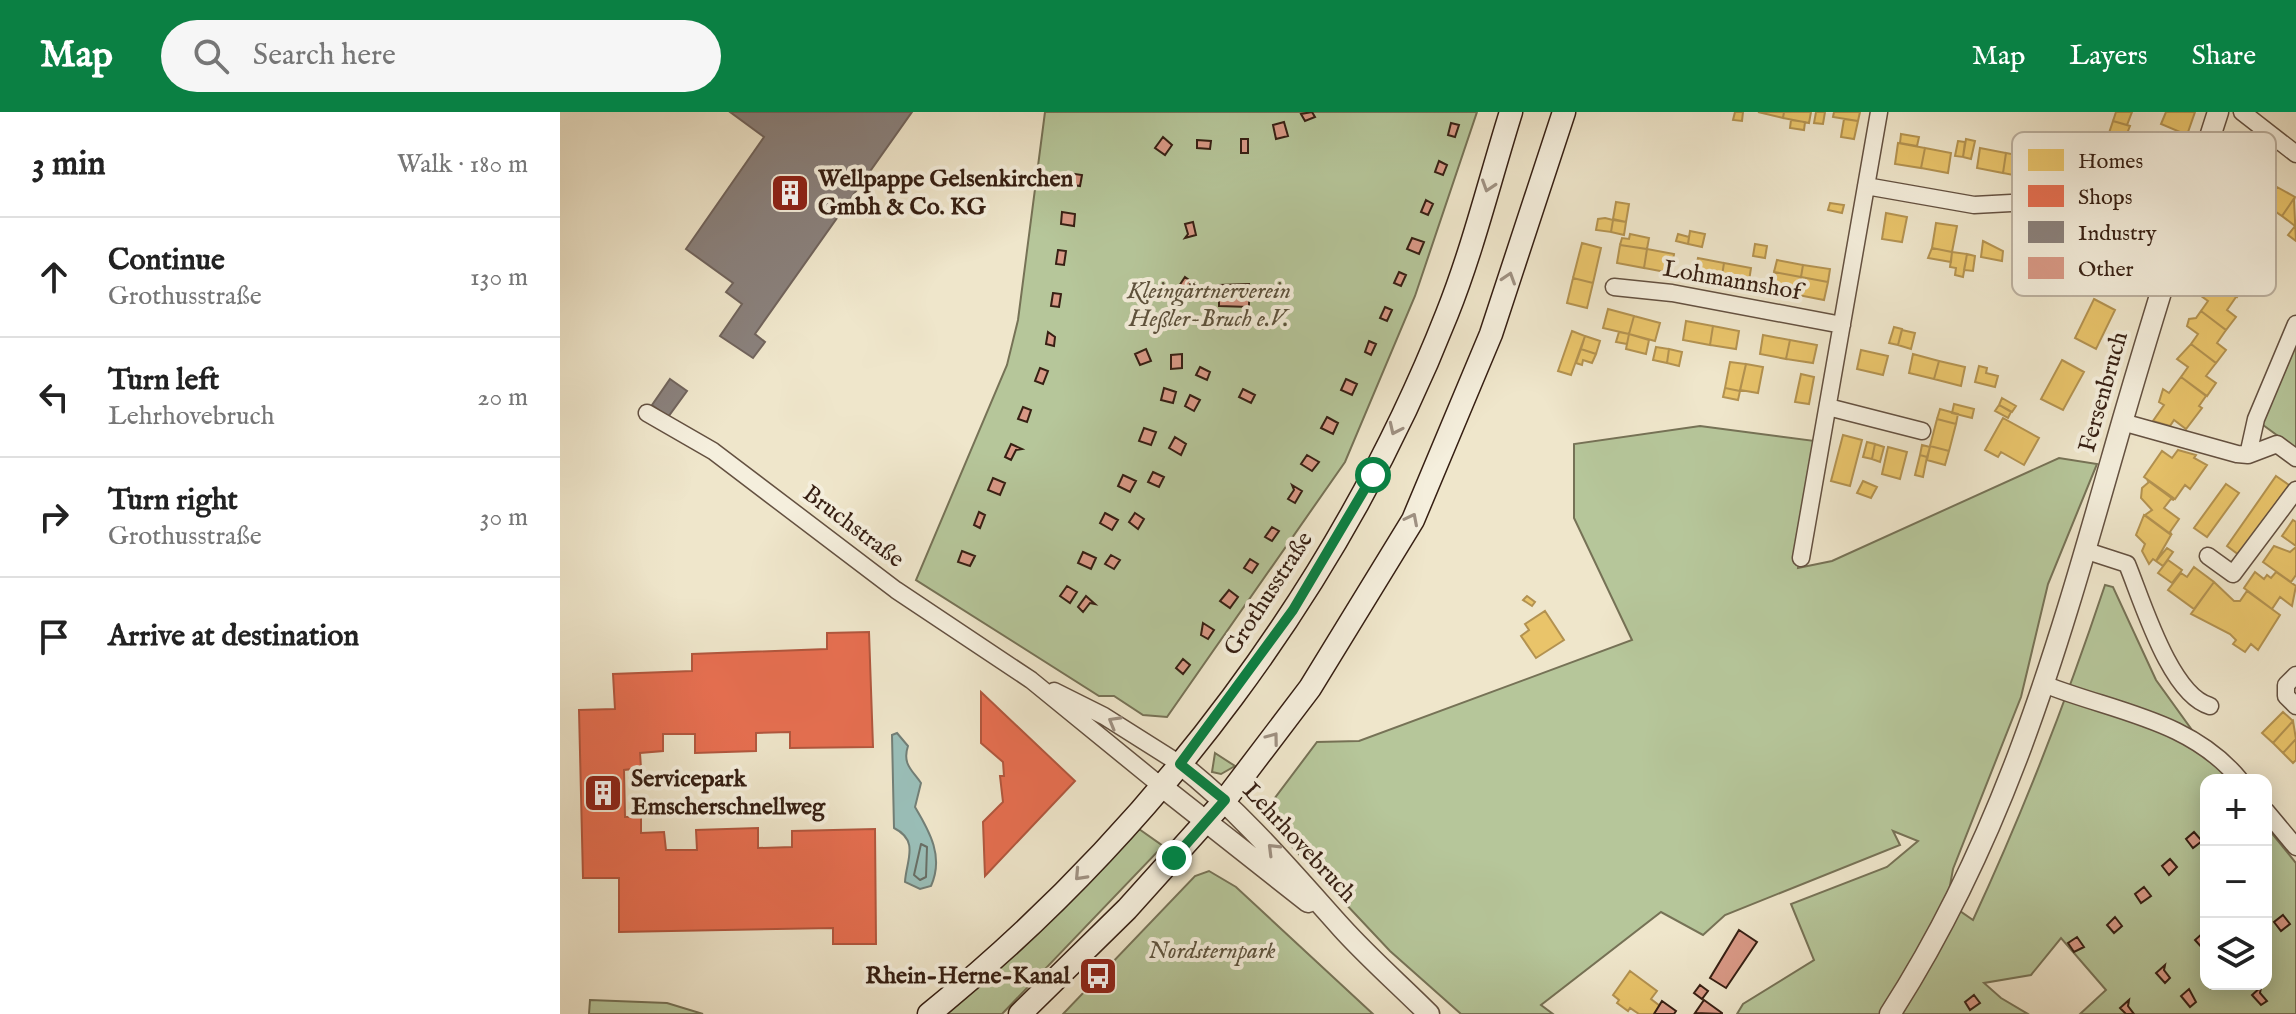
<!DOCTYPE html>
<meta charset="utf-8">
<style>
:root{--surface:#fff;--page:#f6f6f6;--text:#222;--muted:#767676;--line:#e0e0e0;--accent:#0b8043}
body{margin:0;font-family:"IM FELL English",serif;background:var(--page);color:var(--text)}
.controls{position:absolute;right:24px;bottom:24px;display:grid;overflow:hidden;border-radius:16px;box-shadow:0 4px 20px #0003}
.controls button{width:72px;height:72px;display:grid;place-items:center;padding:0;border:0;border-bottom:2px solid var(--line);background:var(--surface);color:var(--text);font:40px sans-serif}
.stop{position:absolute;width:24px;height:24px;margin:-18px;border:6px solid #0b8043;border-radius:50%;background:#fff}
.stop.end{background:#0b8043;border-color:#fff;box-shadow:0 2px 8px #0008}
.list{margin:0;padding:0;list-style:none}
h2{display:flex;justify-content:space-between;align-items:center;height:104px;margin:0;padding:0 32px;font-size:34px}
h2 small{font-size:26px;font-weight:400;color:var(--muted)}
.list li{display:grid;grid-template-columns:52px 1fr auto;gap:24px;align-items:center;box-sizing:border-box;height:120px;padding:0 32px;border-top:2px solid var(--line)}
.list b{display:block;font-size:30px;white-space:nowrap}
.list p{margin:0;font-size:26px;white-space:nowrap;color:var(--muted)}
.list em{font-size:26px;font-style:normal;color:var(--muted)}
.icon{flex:none;width:44px;height:44px;fill:none;stroke:currentColor;stroke-width:2;stroke-linecap:round;stroke-linejoin:round}
.map{position:relative;flex:none;width:1736px;height:902px;overflow:hidden}
header{display:flex;align-items:center;gap:48px;box-sizing:border-box;height:112px;padding:0 40px;background:var(--accent);color:#fff}
header strong{font-size:38px}
nav{display:flex;gap:44px;margin-inline-start:auto;font-size:28px}
.search{width:560px;height:72px;background:var(--page);display:flex;align-items:center;gap:20px;box-sizing:border-box;padding:0 28px;border-radius:44px;color:var(--muted);font-size:30px}
main{display:flex}
aside{flex:1;background:var(--surface)}
.map>svg:first-child{display:block}
</style>
<header>
<strong>Map</strong>
<div class="search"><svg class="icon" aria-label="search" viewBox="0 0 24 24"><circle cx="10" cy="10" r="6"/><path d="M15 15l6 6"/></svg>Search here</div>
<nav><a>Map</a><a>Layers</a><a>Share</a></nav>
</header>
<main>
<aside>
<h2>3 min<small>Walk · 180 m</small></h2>
<ul class="list">
<li><svg class="icon" aria-label="ahead" viewBox="0 0 24 24"><path d="M12 20V5M6 11l6-6 6 6"/></svg><div><b>Continue</b><p>Grothusstraße</p></div><em>130 m</em></li>
<li><svg class="icon" aria-label="left" viewBox="0 0 24 24"><path d="M17 20v-9H6M10 6l-5 5 5 5"/></svg><div><b>Turn left</b><p>Lehrhovebruch</p></div><em>20 m</em></li>
<li><svg class="icon" aria-label="right" viewBox="0 0 24 24"><path d="M7 20v-9h11M14 6l5 5-5 5"/></svg><div><b>Turn right</b><p>Grothusstraße</p></div><em>30 m</em></li>
<li><svg class="icon" aria-label="arrive" viewBox="0 0 24 24"><path d="M6 21V4h12l-3 4 3 4H6"/></svg><div><b>Arrive at destination</b></div></li>
</ul>
</aside>
<div class="map">
<svg width="1736" height="902" viewBox="0 0 1736 902">
<rect width="100%" height="100%" fill="#efe6cb"/>
<filter id="stains"><feTurbulence type="fractalNoise" baseFrequency=".0025" numOctaves="4"/><feColorMatrix values="0 0 0 0 .2 0 0 0 0 .09 0 0 0 0 .02 0 0 0 .5 -.17"/></filter>
<radialGradient id="worn" r=".72"><stop offset=".6" stop-color="#630" stop-opacity="0"/><stop offset="1" stop-color="#630" stop-opacity=".3"/></radialGradient>
<!-- green -->
<path fill="#b6c69a" stroke="#767256" stroke-width="2" d="M485 0H917L855 184 785 350 607 605 583 603 554 584H539L356 468 447 253 458 208Z
M1736 219V337L1703 313 1701 305Z
M1140 314 1255 329 1238 456 1272 449 1499 346 1537 352 1488 472 1461 585 1393 757 1387 790 1413 808C1465 696 1506 590 1545 473L1553 475 1596 568 1668 668H1646V872H1706V714L1736 751V902H1520L1546 878 1501 826 1471 863 1424 871 1441 886 1468 902H1177L1183 892 1254 848 1231 792 1327 755 1358 729 1333 719 1340 733 1165 803 1143 823 1101 800 981 893 993 902H901L830 839 702 703 757 630 799 629 1072 528 1014 406V332Z
M655 641 675 654 661 662 652 660Z
M579 717 603 734 442 902H386L510 790Z
M649 759 676 775 813 902H503L635 764Z
M30 888 107 891 143 902H29Z"/>
<!-- water -->
<path fill="#9abfb9" stroke="#727f77" stroke-width="2" d="M337 621 348 634C342 652 352 658 361 671L355 695C370 720 384 745 371 774L360 777 345 770C346 749 360 729 334 716L332 623Z"/>
<!-- homes -->
<path fill="#e9c46a" stroke="#b39250" stroke-width="2" d="M1175 0H1183L1182 9 1173 8Z
M1198 0H1224L1223 6Z
M1224 0H1251L1249 11 1223 6Z
M1256 0H1265L1263 12 1254 11Z
M1274 0H1300L1298 9 1273 5Z
M1556 0H1572L1567 13 1553 9Z
M1606 0H1635L1627 23 1601 12Z
M1284 7 1298 9 1294 27 1281 25Z
M1231 8 1245 10 1244 18 1230 16Z
M1553 9 1570 14 1564 29 1548 24Z
M1341 22 1359 25 1357 34 1340 31Z
M1406 27 1415 29 1411 47 1403 45Z
M1398 29 1405 30 1403 45 1395 44Z
M1338 31 1365 36 1361 56 1335 52Z
M1365 36 1391 41 1388 61 1361 56Z
M1420 36 1446 41 1443 61 1417 56Z
M1446 41 1473 46 1469 66 1443 61Z
M1717 75 1735 85 1722 104 1703 91Z
M1735 85 1734 88 1736 129 1728 123 1735 114 1722 104Z
M1056 90 1069 92 1066 110 1053 107Z
M1270 91 1284 93 1282 101 1268 98Z
M1326 101 1347 105 1342 130 1322 127Z
M1045 106 1053 108 1051 120 1036 118 1038 107Z
M1053 108 1066 110 1064 123 1051 120Z
M1376 111 1397 114 1392 140 1372 136Z
M1130 119 1145 122 1142 135 1128 132Z
M1070 122 1089 126 1087 137 1060 133 1062 126 1069 127Z
M1118 122 1129 125 1128 132 1116 129Z
M1423 129 1443 139 1442 149 1421 145Z
M1022 131 1041 136 1033 171 1013 166Z
M1195 132 1207 134 1205 146 1193 144Z
M1060 133 1087 137 1084 156 1057 151Z
M1661 133 1686 152 1676 165 1686 172 1677 185 1651 166 1658 156 1647 148Z
M1372 136 1392 140 1391 150 1368 146Z
M1087 137 1114 142 1111 161 1084 156Z
M1392 140 1407 142 1403 165 1395 163 1396 156 1390 155Z
M1407 142 1415 144 1413 159 1404 158Z
M1138 146 1164 151 1161 170 1134 165Z
M1217 148 1243 153 1241 165 1214 160Z
M1164 151 1191 156 1188 175 1161 170Z
M1243 153 1270 157 1268 170 1241 165Z
M1214 160 1241 165 1238 183 1211 179Z
M1241 165 1268 170 1264 188 1238 183Z
M1013 166 1033 171 1027 196 1007 191Z
M1651 166 1676 185 1667 198 1676 205 1666 218 1641 199 1648 189 1637 181Z
M1534 187 1555 198 1536 237 1515 226Z
M1048 197 1074 204 1069 222 1043 216Z
M1641 199 1666 218 1657 231 1666 238 1656 251 1631 232 1638 222 1627 214 1629 207 1636 206Z
M1074 204 1100 211 1095 229 1069 222Z
M1126 209 1153 214 1150 233 1123 228Z
M1153 214 1179 219 1176 237 1150 233Z
M1334 215 1342 217 1338 233 1329 231Z
M1342 218 1355 221 1351 237 1338 233Z
M1012 219 1025 224 1011 263 998 259Z
M1059 220 1069 222 1067 232 1056 230Z
M1069 222 1089 228 1086 242 1066 237Z
M1203 223 1230 228 1226 247 1200 242Z
M1025 224 1040 229 1036 242 1021 237Z
M1230 228 1257 233 1253 251 1226 247Z
M1631 232 1656 251 1646 264 1656 271 1647 284 1621 265 1628 255 1617 247Z
M1096 235 1109 237 1107 251 1093 248Z
M1021 237 1036 242 1032 251 1023 248 1022 253 1016 251Z
M1109 237 1122 240 1119 254 1107 251Z
M1301 238 1328 244 1323 263 1297 257Z
M1353 242 1379 249 1374 267 1349 261Z
M1502 248 1524 260 1503 298 1481 287Z
M1379 249 1405 255 1401 274 1374 267Z
M1170 250 1186 252 1180 279 1165 276Z
M1186 252 1203 255 1198 281 1180 278Z
M1419 254 1427 256 1426 261 1438 264 1435 275 1415 270Z
M1241 262 1254 265 1249 292 1235 290Z
M1621 265 1646 284 1639 294 1642 296 1626 317 1614 308 1610 314 1593 309 1604 293 1599 290 1603 277 1609 281Z
M1165 276 1180 279 1178 288 1163 285Z
M1442 286 1456 294 1452 300 1439 293Z
M1394 292 1414 297 1412 306 1392 301Z
M1439 293 1451 300 1448 306 1435 299Z
M1380 297 1398 302 1396 312 1377 307Z
M1443 306 1479 326 1464 353 1441 340 1438 345 1425 338Z
M1377 307 1396 312 1389 339 1370 334Z
M1283 323 1302 328 1290 374 1271 369Z
M1307 330 1315 332 1312 347 1303 345Z
M1315 332 1324 335 1320 350 1312 347Z
M1362 333 1370 335 1367 345 1360 343Z
M1370 334 1389 339 1385 353 1367 348Z
M1328 335 1347 340 1340 367 1322 362Z
M1618 338 1636 343 1634 346 1647 353 1630 377 1625 373 1615 387 1584 365 1602 339 1612 346Z
M1360 343 1367 345 1363 365 1355 363Z
M1716 364 1729 373 1679 443 1667 434Z
M1587 368 1614 388 1611 387 1604 396 1619 407 1610 420 1612 423 1585 403 1592 398 1581 386 1582 376 1589 370Z
M1303 369 1317 375 1311 386 1297 381Z
M1666 372 1679 381 1647 425 1634 416Z
M1584 403 1611 423 1596 449 1593 447 1589 452 1582 439 1585 432 1576 423Z
M1733 408 1736 410V434L1722 424Z
M1714 434 1730 440 1736 435V463L1731 470 1703 450Z
M1607 436 1613 440 1603 454 1596 449Z
M1608 448 1622 458 1612 471 1598 461Z
M1634 455 1654 470 1634 497 1608 478 1621 461 1627 465Z
M1695 460 1704 467 1707 463 1711 466 1716 460 1736 474 1732 494 1720 485 1712 497 1684 476Z
M1654 470 1674 489H1680L1687 479 1720 503 1698 538 1691 532 1685 540 1673 532 1676 528 1670 522 1631 502Z
M967 484 975 490 972 494 963 488Z
M985 499 1004 528 976 546 961 524 969 518 965 512Z
M1723 600 1733 609 1713 631 1702 621Z
M1733 609 1736 627 1723 641 1713 631Z
M1736 627V648L1733 651 1723 641Z
M1070 859 1097 879 1091 887 1100 894 1094 902H1079L1070 896 1068 899 1057 891 1059 888 1053 883Z"/>
<!-- shops -->
<path fill="#e76f51" stroke="#b2573e" stroke-width="2" d="M309 520 313 635 230 636V620L196 621V639L135 641V622H103V639L80 641 81 656 64 658 65 705H81V721L104 720 106 738H137L136 718 198 716V736L232 735V719L315 717 316 832H273V816L59 820V766H23L19 598 55 597 53 562 132 559V542L267 537V521Z
M421 580 515 669 425 764 423 710 443 690 440 664H444L443 650 421 631Z"/>
<!-- industry -->
<path fill="#8a817c" stroke="#71645c" stroke-width="2" d="M170 0H352L195 222 205 230 193 246 160 224 182 192 166 180 173 171 126 137 204 25Z
M110 267 127 279 108 305 92 293Z"/>
<g fill="none" stroke-linecap="round" stroke-linejoin="round">
<!-- shore -->
<path stroke="#686f66" stroke-width="2" d="M361 732 367 735 366 765 360 768 354 763Z"/>
</g>
<!-- building -->
<path fill="#d99986" stroke="#361f13" stroke-width="2" d="M752 0 755 5 745 9 741 2Z
M724 10 728 24 716 27 713 13Z
M891 11 899 13 895 25 888 23Z
M603 25 612 33 605 43 595 36Z
M681 27H688V41H681Z
M637 28 651 29 650 37 637 36Z
M879 49 887 53 883 63 875 60Z
M508 61 522 63 520 74 507 72Z
M866 88 873 92 868 103 861 100Z
M502 100 515 102 514 114 501 112Z
M633 110 636 123 625 126 628 122 625 112Z
M852 126 864 130 859 142 847 137Z
M498 138 506 139 504 153 496 152Z
M839 160 846 163 841 174 834 171Z
M625 165 636 173 630 182 619 174Z
M689 172V195L659 194V173Z
M493 181 501 182 499 195 491 194Z
M825 195 832 198 827 209 820 206Z
M488 220 495 225 494 234 486 232Z
M809 229 816 232 811 243 805 240Z
M586 237 591 249 580 253 575 242Z
M622 242V256L611 257V243Z
M640 255 650 260 647 268 636 263Z
M480 256 488 259 483 272 475 269Z
M786 267 797 272 792 283 781 278Z
M604 276 616 280 613 291 601 288Z
M683 277 695 283 691 291 679 285Z
M630 283 640 288 634 299 625 294Z
M463 295 471 298 467 310 458 307Z
M767 305 778 311 773 322 761 316Z
M584 316 596 320 591 333 579 329Z
M615 325 626 332 621 343 609 336Z
M451 332 462 337 456 338 451 348 445 345Z
M747 343 759 350 752 359 741 352Z
M593 360 604 365 599 375 588 370Z
M563 363 576 369 570 380 558 374Z
M433 366 445 371 440 383 428 378Z
M732 373 742 379 735 391 728 387 734 378Z
M419 400 425 403 420 416 414 413Z
M545 401 558 408 552 418 540 411Z
M575 401 584 407 578 417 569 410Z
M712 415 719 419 712 429 705 425Z
M402 439 415 444 410 454 398 450Z
M523 440 536 446 531 457 518 451Z
M551 443 560 448 554 457 545 452Z
M690 447 698 452 692 461 684 456Z
M507 474 517 480 510 491 500 484Z
M669 478 678 485 670 496 660 489Z
M526 484 535 492 530 491 523 500 518 495Z
M643 511 654 518 648 527 641 523Z
M623 547 630 553 623 562 616 556Z
M1634 720 1642 729 1633 736 1626 727Z
M1610 747 1617 755 1609 763 1602 754Z
M1584 775 1591 784 1581 791 1575 782Z
M1723 803 1730 812 1721 819 1714 810Z
M1555 805 1562 814 1554 821 1547 813Z
M1179 818 1197 830 1166 876 1150 866Z
M1644 820 1646 822 1644 838 1635 828Z
M1517 825 1524 835 1514 840 1508 831Z
M1605 853 1604 858 1610 866 1605 871 1596 861Z
M1140 873 1148 879 1142 887 1134 881Z
M1701 875 1700 881 1707 889 1701 893 1692 883Z
M1629 877 1636 890 1630 895 1621 884Z
M1414 883 1420 891 1410 898 1405 890Z
M1144 888 1162 901V902L1135 901Z
M1569 888 1568 894 1574 902H1566L1560 896Z
M1102 889 1116 899 1114 902H1094Z"/>
<g fill="none" stroke-linecap="round" stroke-linejoin="round">
<!-- minor casing -->
<g stroke="#645141" stroke-width="19">
<path id="minor" d="M1682 0 1736 42
M1306 74 1414 93 1451 91
M1054 175 1112 181 1282 213
M1268 295 1362 319
M87 301 153 339 336 478 471 568 601 674
M1562 310 1677 342 1688 343 1717 332 1736 346
M1688 343 1696 307 1736 212
M1527 439 1567 452C1582 488 1610 583 1650 594
M1648 444 1673 462 1736 378
M1241 446 1319 0
M1736 563 1726 573V584L1736 594
M1486 573C1555 600 1631 608 1680 668
M494 579 544 604 620 652
M1706 699 1736 735"/>
</g>
<!-- tertiary casing -->
<g stroke="#645141" stroke-width="23">
<path id="tertiary" d="M620 652C681 700 729 757 781 815 808 845 840 873 869 902
M601 674 748 790
M1330 902C1451 714 1502 519 1563 307 1593 204 1625 102 1658 0"/>
</g>
<!-- secondary casing -->
<g stroke="#361f13" stroke-width="25">
<path id="secondary" d="M369 902C595 719 780 473 887 202 913 137 930 67 951 0
M460 902 567 797 665 688 750 576 853 408 931 222 1004 0"/>
</g>
<!-- minor -->
<use href="#minor" stroke="#f5efdd" stroke-width="16"/>
<!-- tertiary -->
<use href="#tertiary" stroke="#f5efdd" stroke-width="20"/>
<!-- secondary -->
<use href="#secondary" stroke="#f5efdd" stroke-width="22"/>
</g>
<!-- one-way arrows -->
<defs><path id="oneway-chevron" d="M-2-3.5L2.5 0L-2 3.5" fill="none" stroke-width="1.6" stroke-linecap="round" stroke-linejoin="round" transform="scale(2)"/></defs>
<g stroke="#9f9182">
<use href="#oneway-chevron" transform="translate(928 74) rotate(108)"/>
<use href="#oneway-chevron" transform="translate(949 166) rotate(-72)"/>
<use href="#oneway-chevron" transform="translate(835 317) rotate(115)"/>
<use href="#oneway-chevron" transform="translate(852 407) rotate(-63)"/>
<use href="#oneway-chevron" transform="translate(554 610) rotate(-150)"/>
<use href="#oneway-chevron" transform="translate(713 626) rotate(-53)"/>
<use href="#oneway-chevron" transform="translate(713 737) rotate(-135)"/>
<use href="#oneway-chevron" transform="translate(520 763) rotate(133)"/>
</g>
<g fill="none" stroke-linecap="round" stroke-linejoin="round">
<!-- route -->
<path stroke="#0b8043" stroke-width="10" d="M614 746 665 688 620 652 733 498 813 363"/>
</g>
<!-- icons -->
<defs>
<g id="building-square" transform="scale(2)"><rect x="-9" y="-9" width="18" height="18" rx="4" fill="#8f2418" stroke="#f5efdd"/><path d="M-4-6H4V6H1V3H-1V6H-4ZM-2.5-4.3h1.7v1.8h-1.7ZM.8-4.3h1.7v1.8H.8ZM-2.5-1h1.7V.8h-1.7ZM.8-1h1.7V.8H.8Z" fill="#fff"/></g>
<g id="bus-square" transform="scale(2)"><rect x="-9" y="-9" width="18" height="18" rx="4" fill="#8f2418" stroke="#f5efdd"/><path d="M-5-6H5V4H4V6H2V4H-2V6H-4V4H-5ZM-3.5-4V0h7V-4ZM-3.5 1.2v1.5H-2V1.2ZM2 1.2v1.5H3.5V1.2Z" fill="#fff"/></g>
</defs>
<g fill-rule="evenodd">
<use href="#building-square" x="230" y="81"/>
<use href="#building-square" x="43" y="681"/>
<use href="#bus-square" x="538" y="864"/>
</g>
<g text-anchor="middle" dominant-baseline="central" stroke-width="8" stroke-linejoin="round" paint-order="stroke">
<!-- poi labels -->
<g font-size="24" font-weight="bold" fill="#361f13" stroke="#f5efdd" text-anchor="start">
<text x="258" y="67">Wellpappe Gelsenkirchen<tspan x="258" dy="28">Gmbh &amp; Co. KG</tspan></text>
<text x="71" y="667">Servicepark<tspan x="71" dy="28">Emscherschnellweg</tspan></text>
<text x="510" y="864" text-anchor="end">Rhein-Herne-Kanal</text>
</g>
<!-- street labels -->
<g font-size="24" fill="#361f13" stroke="#f5efdd">
<text transform="translate(1172 169) rotate(10)">Lohmannshof</text>
<text transform="translate(1544 280) rotate(-74)">Fersenbruch</text>
<text transform="translate(293 415) rotate(37)">Bruchstraße</text>
<text transform="translate(709 482) rotate(-57)">Grothusstraße</text>
<text transform="translate(739 731) rotate(47)">Lehrhovebruch</text>
</g>
<!-- park labels -->
<g font-size="24" font-style="italic" fill="#5c513c" stroke="#f5efdd">
<text x="649" y="179">Kleingärtnerverein<tspan x="649" dy="28">Heßler-Bruch e.V.</tspan></text>
<text x="652" y="839">Nordsternpark</text>
</g>
</g>
<!-- legend -->
<rect x="1452" y="20" width="264" height="164" rx="12" fill="#f5efdd" stroke="#bcb1a0" stroke-width="2"/>
<rect x="1468" y="37" width="36" height="22" fill="#e9c46a"/>
<rect x="1468" y="73" width="36" height="22" fill="#e76f51"/>
<rect x="1468" y="109" width="36" height="22" fill="#8a817c"/>
<rect x="1468" y="145" width="36" height="22" fill="#d99986"/>
<g font-size="22" fill="#361f13">
<text x="1518" y="56">Homes</text>
<text x="1518" y="92">Shops</text>
<text x="1518" y="128">Industry</text>
<text x="1518" y="164">Other</text>
</g>
<rect width="100%" height="100%" filter="url(#stains)"/>
<rect width="100%" height="100%" fill="url(#worn)"/>
</svg>
<div class="controls">
<button>+</button>
<button>−</button>
<button><svg class="icon" aria-label="layers" viewBox="0 0 24 24"><path d="M12 4l9 5-9 5-9-5zM3 14l9 5 9-5"/></svg></button>
</div>
<div class="stop" style="left:813px;top:363px"></div>
<div class="stop end" style="left:614px;top:746px"></div>
</div>
</main>
